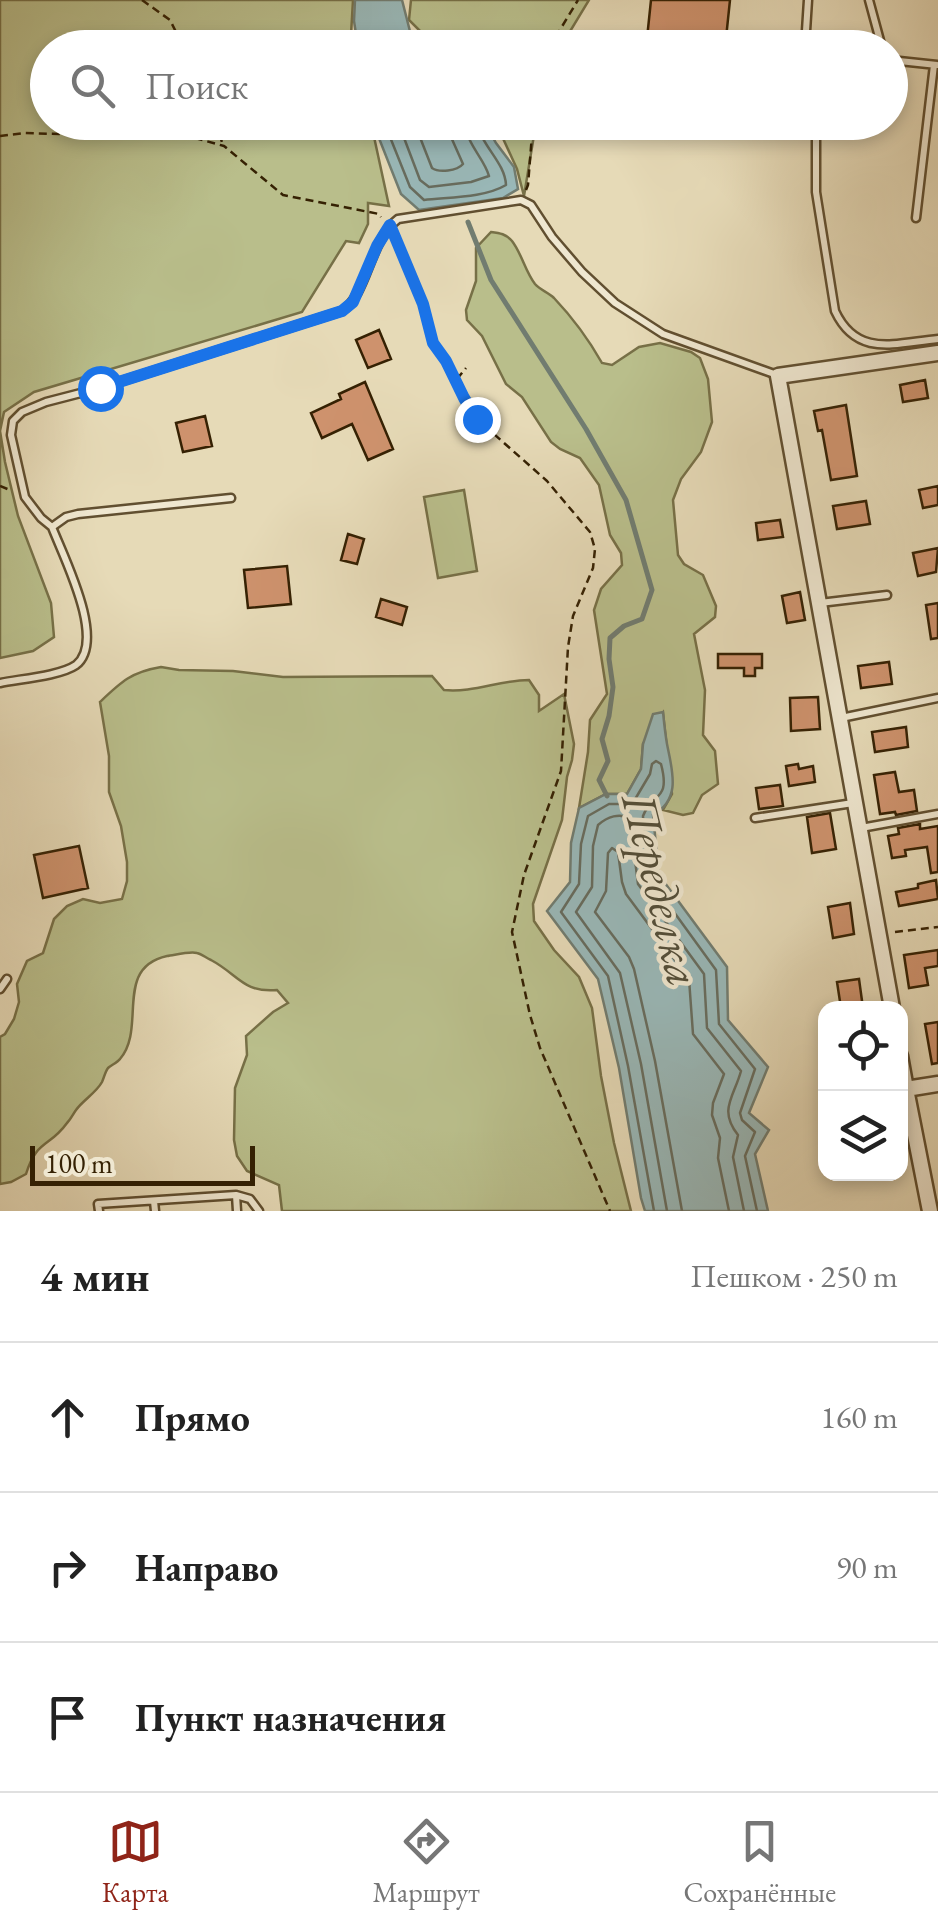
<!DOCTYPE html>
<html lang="ru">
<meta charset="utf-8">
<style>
:root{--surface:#fff;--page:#f2f2f2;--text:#222;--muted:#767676;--line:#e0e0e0;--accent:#8f2418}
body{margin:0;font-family:"EB Garamond",serif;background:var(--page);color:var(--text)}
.controls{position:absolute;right:30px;bottom:30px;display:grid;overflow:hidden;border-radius:20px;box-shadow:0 5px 15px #0003}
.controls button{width:90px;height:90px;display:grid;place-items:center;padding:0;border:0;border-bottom:2px solid var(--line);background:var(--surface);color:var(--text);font:50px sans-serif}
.scale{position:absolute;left:30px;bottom:25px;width:225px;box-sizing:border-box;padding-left:10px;border:5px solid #352103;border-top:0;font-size:28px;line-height:35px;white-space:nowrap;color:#352103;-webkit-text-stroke:8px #efe7d0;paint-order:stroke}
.stop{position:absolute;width:30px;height:30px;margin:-22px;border:8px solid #1a73e8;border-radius:50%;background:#fff}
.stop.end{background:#1a73e8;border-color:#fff;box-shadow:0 2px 10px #0008}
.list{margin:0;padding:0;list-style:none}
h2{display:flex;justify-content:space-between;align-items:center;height:130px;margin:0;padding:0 40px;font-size:42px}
h2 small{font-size:32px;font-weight:400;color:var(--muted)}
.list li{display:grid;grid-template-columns:65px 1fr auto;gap:30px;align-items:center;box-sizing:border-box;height:150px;padding:0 40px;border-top:2px solid var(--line)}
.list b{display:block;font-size:38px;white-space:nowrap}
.list em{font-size:32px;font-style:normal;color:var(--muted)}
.icon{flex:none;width:55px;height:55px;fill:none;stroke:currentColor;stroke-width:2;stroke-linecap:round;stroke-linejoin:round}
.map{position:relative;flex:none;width:938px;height:1211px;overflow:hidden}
.search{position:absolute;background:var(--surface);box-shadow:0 5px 15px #0003;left:30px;right:30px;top:30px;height:110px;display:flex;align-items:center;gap:25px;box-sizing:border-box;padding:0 35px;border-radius:55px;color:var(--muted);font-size:38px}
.sheet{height:580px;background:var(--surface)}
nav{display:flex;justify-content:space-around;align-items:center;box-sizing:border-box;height:140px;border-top:2px solid var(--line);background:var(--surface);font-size:28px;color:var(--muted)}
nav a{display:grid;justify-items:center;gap:5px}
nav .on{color:var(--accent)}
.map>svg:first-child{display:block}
</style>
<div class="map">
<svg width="938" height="1211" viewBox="0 0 938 1211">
<rect width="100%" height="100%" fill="#e6dab7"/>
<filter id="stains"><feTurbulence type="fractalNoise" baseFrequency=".002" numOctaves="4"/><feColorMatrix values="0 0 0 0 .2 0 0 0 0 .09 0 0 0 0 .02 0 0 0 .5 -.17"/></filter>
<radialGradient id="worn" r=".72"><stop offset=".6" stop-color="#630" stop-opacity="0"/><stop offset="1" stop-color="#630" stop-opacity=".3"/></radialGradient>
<!-- green -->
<path fill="#b9be8b" stroke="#777047" stroke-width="2.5" d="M0 0H353L351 35 354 47 48 48V122L371 123 389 206 368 203V224L359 243 346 241 302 312 34 392 4 412 0 431 5 462 18 516 51 603 54 637 33 651 0 658Z
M411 0H589L560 48 436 47 409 20Z
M496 123H536L524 196 517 169Z
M491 232C500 233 506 234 512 241 522 254 525 271 535 284 540 290 548 292 554 298 572 317 589 340 602 363L612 365 639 347 660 343 691 352 700 358 708 379 712 422 701 452 681 479 673 500 678 555 684 564 703 575 716 606 715 617 694 634 705 690 703 735 715 751 718 784 702 795 693 813 683 815 663 810 672 794 663 713 643 744 641 769 627 794H606L579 808 588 752 590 720 607 694 594 610 601 589 622 565 621 553 610 535 599 485 580 458 560 449 551 442 522 397 506 384 482 336 467 320 466 310 476 281V248Z
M464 490 477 571 438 578 424 497Z
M161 667 179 670 233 671 283 677 432 676 444 690C473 693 500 680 529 680L539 695V711L564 694 574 744 572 760 567 777 562 820 533 904 534 921 554 950 579 977 592 1008 601 1076 614 1143 631 1211H282L279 1185 247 1171 237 1156 234 1140 235 1088 247 1055 246 1036 273 1012 288 1003 277 990C243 993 239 975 211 960 206 958 202 954 197 953 190 951 175 955 167 956 113 968 147 1028 120 1059 117 1063 111 1065 108 1068 105 1072 104 1078 102 1082 96 1093 83 1100 76 1110 73 1114 71 1119 67 1123 49 1148 37 1139 26 1174L11 1182 0 1184V1037L5 1034 14 1019 19 1002 17 984 27 961 43 953 54 919 67 906 83 899 100 903 122 899 127 881V862L121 826 109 792V756L100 702C121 682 131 672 161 667Z"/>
<!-- water -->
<path fill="#99b8b8" stroke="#717c70" stroke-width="2.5" d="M355 0H402L414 47H358L354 21Z
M373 123H485L496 143 514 167 518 189 503 198 419 210 401 194Z
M663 712C664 722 665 733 667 744 672 770 682 799 653 815L659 875 727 967 728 1020 768 1067 749 1113 769 1130 755 1154 768 1211H645L641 1198 619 1068 598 979 547 911 570 882 571 843 579 808 606 794H627L641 769 643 744 653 714Z"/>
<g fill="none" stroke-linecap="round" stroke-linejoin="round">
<!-- shore -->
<path stroke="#676c5e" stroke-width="2.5" d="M384 122 410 187 424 200C449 197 484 198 506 185 505 162 481 146 477 122
M398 122 420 180 429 187 471 182 489 176C484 158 466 144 465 122
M414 122 432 168C439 173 457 171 463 164L451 137 450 122
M654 1211 628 1066 608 976 561 912 579 884 581 844 588 816 609 804H627L634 801 650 774 652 764 656 761 661 764C671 802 652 792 643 816L644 840 650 879 716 970 719 1024 755 1069 740 1113 742 1120 755 1132 745 1156 757 1211
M667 1211 641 1064 620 973 576 912 592 887 593 846 598 825C607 817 620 812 630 819L638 884 704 974 707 1028 741 1071C734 1097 718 1110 738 1135L733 1157 744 1211
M682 1211 655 1061 634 969 629 957 595 912 606 891 608 853 612 848 618 852 622 882 626 894 689 979 693 1034 724 1074 713 1103 712 1115 720 1138 718 1158 729 1211"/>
<!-- stream -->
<path stroke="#717c70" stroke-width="5" d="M468 222 491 280 586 429 626 500 652 590 642 619 624 626 610 638 609 659 613 687 609 716 602 739 608 761 599 780 607 796"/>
</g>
<!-- building -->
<path fill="#ce926d" stroke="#352103" stroke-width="2.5" d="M651 0H730L725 48H646Z
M379 330 391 359 368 368 356 340Z
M925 380 928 398 903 402 900 385Z
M365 382 393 449 368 460 352 424 322 438 311 413 341 399 339 394Z
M846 405 857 476 831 480 822 430 818 431 814 411Z
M205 416 212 446 183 452 176 423Z
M938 486V505L923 508 919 490Z
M866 501 870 524 837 529 833 506Z
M780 520 783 537 758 540 756 523Z
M348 534 364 539 357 564 341 560Z
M938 548 936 572 918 576 913 553Z
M287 566 291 604 248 608 244 570Z
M800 592 805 620 787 623 782 596Z
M381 599 407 607 402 625 376 617Z
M938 603V638L931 639 926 605Z
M718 654H762V668H755V676H744V668H718Z
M889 662 892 684 861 688 858 666Z
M818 697 820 729 791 731 790 698Z
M906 727 908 747 875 752 872 732Z
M798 764 799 769 813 766 815 782 789 786 786 766Z
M895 772 899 792 914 790 917 811 896 815 895 812 880 814 874 775Z
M780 785 783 806 759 809 756 788Z
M830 813 836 849 812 853 807 817Z
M920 824V829L938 826V872L931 873 927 847 905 850 906 856 892 858 888 836 899 834 898 828Z
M79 846 88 888 43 898 34 855Z
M936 880 938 899 899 906 896 892 918 888V884Z
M850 903 854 934 833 938 828 907Z
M938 950V966L925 968 928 985 909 988 904 955Z
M859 979 863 1008H841L837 982Z
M938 1022V1063L932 1064 925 1024Z"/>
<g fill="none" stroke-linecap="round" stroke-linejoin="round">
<!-- lane casing -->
<g stroke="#614f30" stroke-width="11">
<path id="lane" d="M808 0 806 31 810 48
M869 0 882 48
M890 60 937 65
M816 122V192L835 311C857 358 895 343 938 339
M916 218 934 65
M52 527 66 517 78 514 231 498
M820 603 887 595
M0 683C19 679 60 676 76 665 107 641 63 556 52 527L41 518 25 497 11 435 13 421 22 412 46 402 100 388 342 311C368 294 369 241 398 219L521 200 531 205 552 237 582 272 615 303 663 334 777 375
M841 718 938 698
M755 818 853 803
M861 828 938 814
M0 989 7 979
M236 1195 237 1211
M154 1201 155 1211
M99 1211 98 1204 236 1195 250 1199 259 1211"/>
</g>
<!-- street casing -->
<g stroke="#614f30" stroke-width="19">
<path id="street" d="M892 1008 778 376 938 353
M900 1056 906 1089
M930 1211 906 1089 938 1084"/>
</g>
<!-- path -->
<path stroke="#352103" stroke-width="2.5" stroke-dasharray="8 5" stroke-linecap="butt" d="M142 0 170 20 184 48
M549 48 578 0
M215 122 223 145
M0 136 24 133 195 138 224 146 283 195 379 214 381 217
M526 190 528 185 533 122
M396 240 423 304 433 343 446 361 463 398 477 419 547 481 590 532 595 549 593 568 573 616 568 647 561 771 524 875 512 932 530 1015 540 1048 610 1211
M457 379 466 368
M0 486 10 490
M895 932 938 927"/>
<!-- lane -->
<use href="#lane" stroke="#efe7d0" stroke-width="6"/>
<!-- street -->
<use href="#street" stroke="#efe7d0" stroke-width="14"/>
</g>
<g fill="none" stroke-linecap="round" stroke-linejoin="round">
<!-- route -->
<path stroke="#1a73e8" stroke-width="12" d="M100 388 342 311 353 302 377 246 390 225 423 304 433 343 446 361 464 398 477 419"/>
</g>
<g text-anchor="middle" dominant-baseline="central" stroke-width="9" stroke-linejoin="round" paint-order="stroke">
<!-- water labels -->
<g font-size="48" font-style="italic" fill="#534e39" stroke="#efe7d0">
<text transform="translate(662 889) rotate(76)">Переделка</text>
</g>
</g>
<rect width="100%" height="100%" filter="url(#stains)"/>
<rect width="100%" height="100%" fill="url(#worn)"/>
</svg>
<div class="controls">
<button><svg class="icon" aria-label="locate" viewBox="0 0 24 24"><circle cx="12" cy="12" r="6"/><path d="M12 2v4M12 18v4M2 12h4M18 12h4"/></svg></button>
<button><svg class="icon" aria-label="layers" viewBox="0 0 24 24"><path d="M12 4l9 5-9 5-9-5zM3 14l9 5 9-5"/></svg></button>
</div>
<div class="scale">100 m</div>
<div class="stop" style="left:100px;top:388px"></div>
<div class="stop end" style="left:477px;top:419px"></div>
<div class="search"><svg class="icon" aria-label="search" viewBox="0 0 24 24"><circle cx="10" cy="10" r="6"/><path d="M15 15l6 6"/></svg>Поиск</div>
</div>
<section class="sheet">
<h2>4 мин<small>Пешком · 250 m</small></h2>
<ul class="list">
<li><svg class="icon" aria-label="ahead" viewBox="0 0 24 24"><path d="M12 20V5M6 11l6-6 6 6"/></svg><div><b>Прямо</b></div><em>160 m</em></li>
<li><svg class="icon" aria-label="right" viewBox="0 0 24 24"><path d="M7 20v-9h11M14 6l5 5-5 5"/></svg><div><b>Направо</b></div><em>90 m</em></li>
<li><svg class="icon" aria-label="arrive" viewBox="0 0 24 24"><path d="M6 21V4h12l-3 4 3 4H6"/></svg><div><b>Пункт назначения</b></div></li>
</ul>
</section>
<nav>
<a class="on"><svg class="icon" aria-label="map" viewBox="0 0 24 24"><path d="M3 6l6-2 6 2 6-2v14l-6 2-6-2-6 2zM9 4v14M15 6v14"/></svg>Карта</a>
<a><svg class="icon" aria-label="directions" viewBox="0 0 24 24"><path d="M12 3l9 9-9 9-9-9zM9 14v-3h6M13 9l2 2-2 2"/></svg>Маршрут</a>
<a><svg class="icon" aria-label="saved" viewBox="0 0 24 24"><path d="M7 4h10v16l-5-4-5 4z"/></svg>Сохранённые</a>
</nav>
